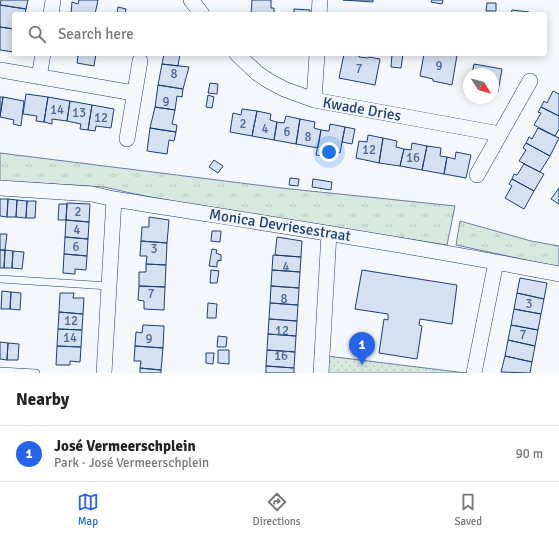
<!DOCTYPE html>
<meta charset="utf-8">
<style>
:root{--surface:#fff;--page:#f6f6f6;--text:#222;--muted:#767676;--line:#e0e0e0;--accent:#2563eb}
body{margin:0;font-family:Signika,sans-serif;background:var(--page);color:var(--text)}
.compass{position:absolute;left:463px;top:68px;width:36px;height:36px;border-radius:50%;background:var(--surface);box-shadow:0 2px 10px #0003;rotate:127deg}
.you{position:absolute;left:329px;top:152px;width:14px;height:14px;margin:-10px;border:3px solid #fff;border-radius:50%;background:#1a73e8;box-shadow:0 0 0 6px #1a73e833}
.badge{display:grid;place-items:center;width:26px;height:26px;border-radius:50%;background:var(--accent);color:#fff;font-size:13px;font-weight:700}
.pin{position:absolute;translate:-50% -33px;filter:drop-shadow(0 1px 2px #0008)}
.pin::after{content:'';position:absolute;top:21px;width:14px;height:12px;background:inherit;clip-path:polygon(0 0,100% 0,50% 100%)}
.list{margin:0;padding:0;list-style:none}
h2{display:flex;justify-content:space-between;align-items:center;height:52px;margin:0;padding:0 16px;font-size:17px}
h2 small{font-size:13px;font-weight:400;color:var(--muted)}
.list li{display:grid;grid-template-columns:26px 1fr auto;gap:12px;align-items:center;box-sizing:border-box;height:56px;padding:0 16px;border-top:1px solid var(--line)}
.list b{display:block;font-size:15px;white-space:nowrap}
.list p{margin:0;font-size:13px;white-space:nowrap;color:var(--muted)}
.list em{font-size:13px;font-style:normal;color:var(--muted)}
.icon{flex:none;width:22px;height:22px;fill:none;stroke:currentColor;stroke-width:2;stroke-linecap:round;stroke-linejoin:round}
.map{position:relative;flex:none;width:559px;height:373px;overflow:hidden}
.search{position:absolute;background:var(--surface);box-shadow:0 2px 10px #0003;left:12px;right:12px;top:12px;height:44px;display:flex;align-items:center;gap:10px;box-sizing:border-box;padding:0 14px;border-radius:4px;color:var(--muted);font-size:15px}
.sheet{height:108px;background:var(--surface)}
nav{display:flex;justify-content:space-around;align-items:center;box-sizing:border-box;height:56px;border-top:1px solid var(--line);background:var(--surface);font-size:11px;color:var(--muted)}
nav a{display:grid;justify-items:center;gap:2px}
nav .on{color:var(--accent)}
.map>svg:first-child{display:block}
</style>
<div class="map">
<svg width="559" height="373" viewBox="0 0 559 373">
<defs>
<pattern id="grass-tufts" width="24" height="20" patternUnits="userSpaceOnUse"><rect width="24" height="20" fill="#d7e8df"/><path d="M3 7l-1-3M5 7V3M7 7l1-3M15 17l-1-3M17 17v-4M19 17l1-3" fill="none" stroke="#b8c8c3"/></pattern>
<pattern id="park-dots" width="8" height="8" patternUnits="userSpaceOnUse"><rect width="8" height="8" fill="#d7e8df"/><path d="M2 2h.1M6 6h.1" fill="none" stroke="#b8c8c3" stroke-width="1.8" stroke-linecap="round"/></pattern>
</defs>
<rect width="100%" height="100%" fill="#f4f7fb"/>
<!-- grass -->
<path fill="url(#grass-tufts)" stroke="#687fa3" d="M0 153 281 188 455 206 447 245 215 209 135 194 104 187 0 181Z
M460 221 531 241 559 246V267L456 245Z"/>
<!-- park -->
<path fill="url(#park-dots)" stroke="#687fa3" d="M327 356 466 373H326Z"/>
<!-- building -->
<path fill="#d5e0f0" stroke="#1d3f73" d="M1 0H28L26 9 0 5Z
M79 0H98L95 14H71L72 2 78 4Z
M252 0H271V8H274V14H251Z
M343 0H373V2Z
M432 0H443L442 4 431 2Z
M487 3H496V11H486Z
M0 5 26 9 25 14H14V29L0 27Z
M118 7 126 9 125 14H117Z
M294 9 310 10V14H294Z
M512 10 529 12V14H511Z
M0 27 14 29V52L0 50Z
M71 54H96L94 66 77 63 78 56Z
M164 54H180L178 66 162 64Z
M344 54H359V57L368 58 369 57 380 59 375 85 339 78Z
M392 54H403L401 68 391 67Z
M424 54H451L457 55 452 85 433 81V79L420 76Z
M162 64 189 67 183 89 158 85Z
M474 64 502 69 498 92 493 91V74H472Z
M210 83 218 84 217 94 208 93Z
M158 85 183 89 182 97 177 96 175 110 155 107Z
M553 91 559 94V116L541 107 544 101 547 103Z
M26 94 48 97 44 122 36 121 37 116 23 114Z
M208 95 214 97 212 108 206 107Z
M0 97H3L0 116Z
M3 97 24 101 21 126 13 124 14 120 0 117Z
M48 97 70 101 67 121 52 119V124L44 122Z
M70 101 92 105 88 130 80 129 81 124 67 121Z
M92 105 114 109 111 128 96 126 95 131 88 130Z
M155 107 175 110 172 124 177 125 176 132 150 128Z
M541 107 559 116V129L555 136 534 125 541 113 538 112Z
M242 109 257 111 252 136 230 132 233 113 241 115Z
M257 111 271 114 270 120 277 122 274 140 252 136Z
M286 116 300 119 296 144 274 140 277 122 284 123Z
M300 119 315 122 314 128 321 130 318 148 296 144Z
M330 124 345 127 340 153 338 152 336 158 316 155 321 130 329 131Z
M345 127 355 129 352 144 342 142Z
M150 128 176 132 174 141 169 140 167 154 147 151Z
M538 128 559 138 550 156 526 143 529 137 532 139Z
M368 135 383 138 379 163 356 158 359 141 367 142Z
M383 138 397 141 396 147 404 149 400 166 379 163Z
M412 143 427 146 422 170 400 166 404 149 411 150Z
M526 143 550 156 540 172 519 161 526 150 523 148Z
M427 146 441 148 440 156 447 157 444 174 422 170Z
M456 152 471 155 466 178 444 174 447 157 455 159Z
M214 160 223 166 218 173 209 167Z
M524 164 544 174 534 191 512 179 514 174 517 175Z
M290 178 299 179 298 186 289 185Z
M313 179 332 182 331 190 312 187Z
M512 179 534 191 524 209 505 198 512 186 509 184Z
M559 188V204L551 199Z
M0 199H8L7 217 0 216Z
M8 199 17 200 16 217H7Z
M17 200 27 201 26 218 16 217Z
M27 201H36L35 218H26Z
M67 203 90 204 89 222 66 220Z
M59 204H67L66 220H58Z
M149 217 169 220 167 243 141 241 142 227H149Z
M66 220 89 222 88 239 65 237Z
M212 231H221L220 242 211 241Z
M0 234H7L5 250H0Z
M65 237 88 239 87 256 64 254Z
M277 237 302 241 301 257 275 255Z
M141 241 167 243 166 265 146 264 147 256H140Z
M212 249 217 250 216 253 221 255V261L218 260V262H217V267L209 266Z
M0 250H5L4 268H0Z
M5 250 13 251 12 268H4Z
M13 251 24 252 22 269 12 268Z
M64 254 87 256 86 270 75 269V274L63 273Z
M273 255 301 257 300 272 272 270Z
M146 264 166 265 165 287 139 286V272H146Z
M211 270 219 271 217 283H210Z
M272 270 300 272 299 288 271 286Z
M362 270 457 285 452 324 420 319 419 325 422 326 417 359 379 353 384 319 388 320V314L355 309Z
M520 278 547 283 544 299 517 293Z
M139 286 165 287 164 310 144 309V301L138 300Z
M271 286 299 288 298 305 270 303Z
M2 291 11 292 10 309H1Z
M11 292 21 293 20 310 10 309Z
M60 293H74L73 298H84L83 314 59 312Z
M517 293 544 299 541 314 514 309Z
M208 303 217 304 216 318H207Z
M270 303 298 305 297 321 269 319Z
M514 309 541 314 538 330 511 325Z
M59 312 83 314 82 330 58 329Z
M269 319 297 321 296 336 268 334Z
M143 325 164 326 163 348 135 346 136 332 142 333Z
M511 325 538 330 535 346 508 340Z
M58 329 82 330 81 347 57 346Z
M268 334 296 336 295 352 267 350Z
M218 336 227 337 226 347H217Z
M508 340 535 346 532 362 505 356Z
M0 342 8 343 7 360 0 359Z
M8 343 19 344 18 360H7Z
M57 346 81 347 80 362 70 361V365H56Z
M135 346 163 348 161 370 140 368 141 361H134Z
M218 350H229V364L218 363Z
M267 350 295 352 294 368 266 366Z
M206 353H214L213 364 206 363Z
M505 356 532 362 530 373 501 372Z
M266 366 294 368V373H266Z
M140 368 161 370V373H140Z"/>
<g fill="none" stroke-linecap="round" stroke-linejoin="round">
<!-- service casing -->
<g stroke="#1d3f73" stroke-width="8">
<path id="service" d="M0 279 109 286
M0 371 36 373"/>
</g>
<!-- minor casing -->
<g stroke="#1d3f73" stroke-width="16">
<path id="minor" d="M191 0 202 14
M51 14 53 0
M319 14 320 0
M237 54 257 73 269 81 284 89 314 100 500 134
M0 70 134 93
M39 77 43 54
M314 100 317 54
M127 139 140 61
M477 175 530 81
M0 188 92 194 114 199C262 223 411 245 559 274
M104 373 114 199
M321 373 329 233
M474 373 496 262"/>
</g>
<!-- service -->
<use href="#service" stroke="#f4f7fb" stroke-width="7"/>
<!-- minor -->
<use href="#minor" stroke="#f4f7fb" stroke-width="15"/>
</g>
<g text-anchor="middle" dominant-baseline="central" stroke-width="3" stroke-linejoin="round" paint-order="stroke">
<!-- number labels -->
<g font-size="13" fill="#4b6792">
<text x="439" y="66">9</text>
<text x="359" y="69">7</text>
<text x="174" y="74">8</text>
<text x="166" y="102">9</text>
<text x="57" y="110">14</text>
<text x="79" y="113">13</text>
<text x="101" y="118">12</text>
<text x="243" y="124">2</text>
<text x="265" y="129">4</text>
<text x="287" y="132">6</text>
<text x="308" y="137">8</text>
<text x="369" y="150">12</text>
<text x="413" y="158">16</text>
<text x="78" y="212">2</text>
<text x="77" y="230">4</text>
<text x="76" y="247">6</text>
<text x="154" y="249">3</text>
<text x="286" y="267">4</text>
<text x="151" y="294">7</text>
<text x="284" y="299">8</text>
<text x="529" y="304">3</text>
<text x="71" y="321">12</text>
<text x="282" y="331">12</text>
<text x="523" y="335">7</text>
<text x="70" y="338">14</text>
<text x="149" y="339">9</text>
<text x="281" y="356">16</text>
</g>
<!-- street labels -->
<g font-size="15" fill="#1d3f73" stroke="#f4f7fb">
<text transform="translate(362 109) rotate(10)">Kwade Dries</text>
<text transform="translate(280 225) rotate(9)">Monica Devriesestraat</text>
</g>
</g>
</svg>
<svg class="compass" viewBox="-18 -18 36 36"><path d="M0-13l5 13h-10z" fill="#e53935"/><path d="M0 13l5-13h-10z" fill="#767676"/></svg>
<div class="you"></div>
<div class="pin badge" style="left:362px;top:365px">1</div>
<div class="search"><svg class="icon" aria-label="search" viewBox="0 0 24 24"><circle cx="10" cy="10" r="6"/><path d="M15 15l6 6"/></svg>Search here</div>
</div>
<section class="sheet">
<h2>Nearby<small></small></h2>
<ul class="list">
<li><span class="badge">1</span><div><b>José Vermeerschplein</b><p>Park · José Vermeerschplein</p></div><em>90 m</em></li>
</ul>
</section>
<nav>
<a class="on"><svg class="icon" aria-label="map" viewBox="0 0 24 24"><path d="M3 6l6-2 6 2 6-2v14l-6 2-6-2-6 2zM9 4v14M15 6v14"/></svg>Map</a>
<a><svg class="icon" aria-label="directions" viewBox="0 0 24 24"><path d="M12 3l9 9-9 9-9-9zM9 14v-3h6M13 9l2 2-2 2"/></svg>Directions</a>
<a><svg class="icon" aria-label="saved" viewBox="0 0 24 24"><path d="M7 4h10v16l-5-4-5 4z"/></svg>Saved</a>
</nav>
